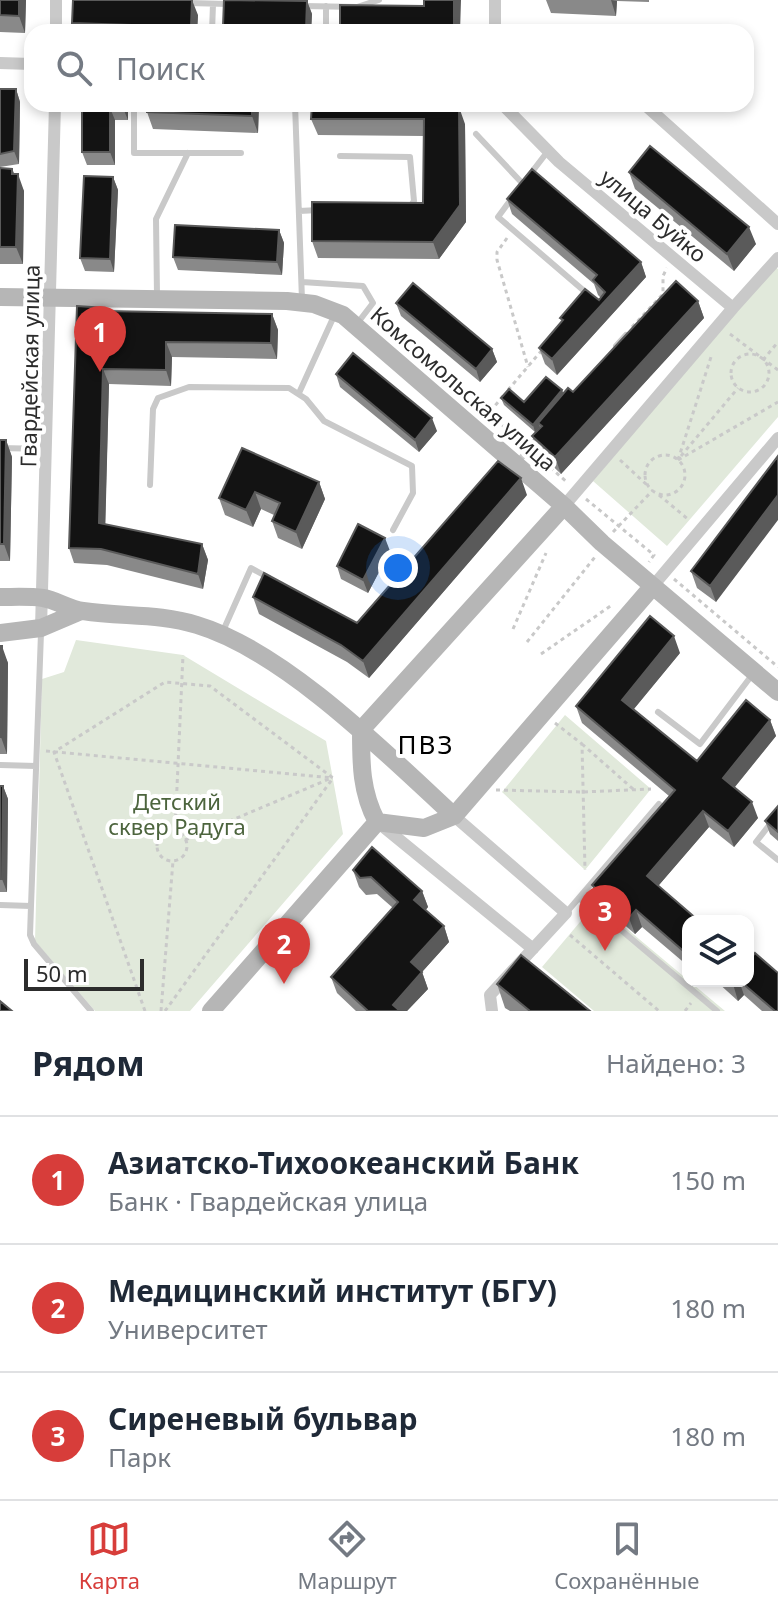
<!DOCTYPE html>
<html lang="ru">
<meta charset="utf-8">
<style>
:root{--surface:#fff;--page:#f2f2f3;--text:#1f2937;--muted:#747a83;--line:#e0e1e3;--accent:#d73d3a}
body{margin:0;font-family:"Noto Sans",sans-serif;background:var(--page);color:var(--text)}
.controls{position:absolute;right:24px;bottom:24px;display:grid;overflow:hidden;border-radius:16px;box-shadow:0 4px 12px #0003}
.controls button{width:72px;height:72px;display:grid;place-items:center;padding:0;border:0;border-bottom:2px solid var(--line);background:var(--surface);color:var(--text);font:40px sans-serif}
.scale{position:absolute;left:24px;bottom:20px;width:120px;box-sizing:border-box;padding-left:8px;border:4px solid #2c2c2c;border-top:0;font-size:22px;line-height:28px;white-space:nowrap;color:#2c2c2c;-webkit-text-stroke:6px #fff;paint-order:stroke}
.you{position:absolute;left:398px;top:568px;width:28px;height:28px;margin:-20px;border:6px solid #fff;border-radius:50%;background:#1a73e8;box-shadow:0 0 0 12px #1a73e833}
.badge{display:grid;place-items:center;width:52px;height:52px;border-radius:50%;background:var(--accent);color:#fff;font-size:26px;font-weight:700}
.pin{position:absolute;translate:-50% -66px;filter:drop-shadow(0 2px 4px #0008)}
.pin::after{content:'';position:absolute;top:42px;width:28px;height:24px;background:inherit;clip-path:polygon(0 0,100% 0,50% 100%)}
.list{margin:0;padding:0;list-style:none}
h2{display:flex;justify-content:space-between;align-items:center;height:104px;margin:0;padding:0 32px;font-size:34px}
h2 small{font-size:26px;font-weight:400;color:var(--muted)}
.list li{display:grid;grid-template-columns:52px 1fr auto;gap:24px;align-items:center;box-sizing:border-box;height:128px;padding:0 32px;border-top:2px solid var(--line)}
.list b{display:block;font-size:30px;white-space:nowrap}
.list p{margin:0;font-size:26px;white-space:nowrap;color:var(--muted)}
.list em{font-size:26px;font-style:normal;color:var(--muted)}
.icon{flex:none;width:44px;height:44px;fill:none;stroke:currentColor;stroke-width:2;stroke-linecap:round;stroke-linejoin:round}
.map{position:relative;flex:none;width:778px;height:1011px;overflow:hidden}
.search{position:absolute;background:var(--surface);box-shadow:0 4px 12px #0003;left:24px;right:24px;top:24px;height:88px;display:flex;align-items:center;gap:20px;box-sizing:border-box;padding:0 28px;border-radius:24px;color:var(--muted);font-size:30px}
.sheet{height:488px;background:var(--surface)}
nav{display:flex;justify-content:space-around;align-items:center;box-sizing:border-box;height:112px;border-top:2px solid var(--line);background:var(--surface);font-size:22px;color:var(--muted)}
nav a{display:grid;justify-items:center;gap:4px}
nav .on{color:var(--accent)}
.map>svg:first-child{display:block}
</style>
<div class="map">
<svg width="778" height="1011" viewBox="0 0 778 1011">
<rect width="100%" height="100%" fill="#fff"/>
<!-- green -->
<path fill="#e1e9db" d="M772 264 778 269V417L667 546 593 481Z
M76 640 183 655 326 741 343 834 190 1011H95L35 941 42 679 64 672Z
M565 715 651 789 585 870 502 792Z
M596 903 725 1011H594L542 967Z"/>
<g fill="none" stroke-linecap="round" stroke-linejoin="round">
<!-- path -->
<path stroke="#c9c9c9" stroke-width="3" stroke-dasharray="4 4" stroke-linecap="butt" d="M507 238 497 252V260L528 367
M632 327 663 294V276L667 268
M730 334 778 370
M731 373a19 19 0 1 1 38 0a19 19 0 1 1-38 0Z
M763 360 778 342
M508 390 542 350
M503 396 489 413 520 441
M645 475a20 20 0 1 1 40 0a20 20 0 1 1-40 0Z
M681 456 738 388
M538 457 568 483
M620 460 647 485
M678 460 711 357
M678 460 778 402
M659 495 689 520
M586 499 654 555 649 562
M613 532 653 490
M674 579 778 667
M513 629 546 553
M527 642 595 557
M541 654 612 605
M555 723 582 744 585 870
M582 744 633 789
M46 751 333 778
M496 790 583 792 651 789
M175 831 183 655
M157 846a15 15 0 1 1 30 0a15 15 0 1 1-30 0Z
M185 840 329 779
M570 935 659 1011
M145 1011 54 752 165 682 210 686 333 778
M161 1011 173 861
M165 1011 333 778
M685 1011 691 1003"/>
<!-- lane -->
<path stroke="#c9c9c9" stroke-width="6" d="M188 3 229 4
M304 6 357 7 379 0
M212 32 213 4
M326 32V6
M134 104V153H241
M295 104 302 300
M476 134 523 184
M340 156 410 157 414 201 410 207
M528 177 548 151
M512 198 498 217 590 296
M299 211 319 210
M302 282 363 286 373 303 356 325
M157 295 156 219 188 153
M616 346 626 335
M299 393 334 316
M0 448 47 449
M518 462 539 436
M150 485 153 409 158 398 189 387 289 388 306 399 324 421 412 466 413 493 393 530
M223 631 251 568 269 578
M658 712 700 744 752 675
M0 765 36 766
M778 814 756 842 778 860
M579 898 608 923
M0 905 31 906 41 633
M31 906 30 935 34 944 91 1011
M566 913 659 804
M621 930 717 1011"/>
<!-- street -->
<path stroke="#c9c9c9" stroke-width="12" d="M56 32V0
M495 32V0
M0 63 32 64
M502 104 559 162 733 308 778 258
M644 104 778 224
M564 506 733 308
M653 586 778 438
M41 628 55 104
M454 816 566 913 490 995 492 1011
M380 824 533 949"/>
<!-- secondary -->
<path stroke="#b6b6b6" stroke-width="18" d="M0 297 287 301 314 304 343 315 564 506 602 543 778 692
M564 506 361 730C361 764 361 792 377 822L424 828 454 816 653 586
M0 597C14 597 29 596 43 598 56 600 69 609 83 611 122 617 159 613 197 625 284 651 387 754 454 816
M0 633 41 628 81 611
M211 1011 377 822"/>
</g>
<!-- wall -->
<path fill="#898989" d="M0 0H26L25 33 0 32Z
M546 0H649V2L617 1 616 16 551 13Z
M307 1 312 14 311 32H225L223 26Z
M198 15 197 32H76L72 23Z
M0 89H16L20 102 19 164 0 167Z
M82 104H128V120H115V165H87L82 152Z
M147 104H259L258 133 153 129 147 112Z
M312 104 465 124 466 222 439 259 318 258 312 241 423 203 424 136 318 135 311 119Z
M0 168 12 169 24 191 23 264H0Z
M629 172 756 244 734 271 635 189Z
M113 177 118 190 114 272 85 271 80 258Z
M507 199 641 262 646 277 557 375 545 364 539 348 562 322 560 318 601 298 598 295 594 284 512 214Z
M279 230 284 243 282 275 178 270 173 257Z
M698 301 704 318 561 474 539 453 532 436 540 427 535 432 504 405 501 398 524 402 562 390 563 394 573 392Z
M396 303 492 349 497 362 480 382 401 316Z
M106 311 272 314 278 330 277 359 172 357 171 386 109 384 105 524 202 544 208 560 203 589 107 565 74 563 69 548Z
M336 374 437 431 419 452 340 387Z
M0 440H6L12 457 10 561H0Z
M778 456 716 602 697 588 691 571Z
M319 482 325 499 302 549 278 538 272 521 274 515 261 509 253 527 225 515 219 498Z
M527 495 369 678 347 662 259 614 253 597 357 623Z
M390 551 368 593 341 579 337 566Z
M0 646 8 663 7 754H0Z
M680 653 634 709 697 761 770 720 776 736 735 787 758 818 734 847 709 827 658 886 688 921V966L642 927 635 934 598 902 592 885 669 796 582 723 576 706Z
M0 786H3L8 799 7 892H0Z
M778 806V841L770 834 765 821Z
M353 870 422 891 428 907 426 910 444 926 449 942 422 972 428 989 407 1011H356L337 993 331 977 393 908 377 894 366 895 359 887Z
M716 981H748L778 1011H762L744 995 738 1001Z
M497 984 590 1011H510L505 1008Z"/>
<!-- shaded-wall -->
<path fill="#5a5a5a" d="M19 0H26L25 33 19 16Z
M192 0 198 15 197 32H193L191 27Z
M454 0H461L460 32H454Z
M611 0 617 1 616 16Z
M307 1 312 14 311 32H307L306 30Z
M16 89 20 102 19 164 14 151Z
M123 104H128V120L123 108Z
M252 104H259L258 133 252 116Z
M459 107 465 124 466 222 439 259 433 242Z
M110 108 115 120V165L110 152Z
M12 169 17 183 18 174 24 191 23 264 16 247Z
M113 177 118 190 114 272 110 259Z
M749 227 756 244 734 271 727 254Z
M279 230 284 243 282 275 277 262Z
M641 262 646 277 557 375 552 359Z
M698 301 704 318 561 474 555 457Z
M272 314 278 330 277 359 271 343Z
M166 342 172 357 171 386 166 370Z
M492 349 497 362 480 382 476 369Z
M103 369 109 384 105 539 99 523Z
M562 390 565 398 538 423 540 427 535 432 533 425Z
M432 418 437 431 419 452 415 440Z
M6 440 12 457 10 561 4 544Z
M521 478 527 495 369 678 363 661Z
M319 482 325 499 302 549 296 532Z
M255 492 261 509 253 527 246 510Z
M778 495V520L716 602 710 586Z
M385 538 390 551 368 593 363 580Z
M202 544 208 560 203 589 198 574Z
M674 636 680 653 628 716 622 700Z
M2 646 8 663 7 754 1 737Z
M770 720 776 736 729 794 723 778Z
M3 786 8 799 7 892 2 879Z
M752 802 758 818 734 847 728 831Z
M703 811 709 827 653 892 647 876Z
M422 891 428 907 420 916 414 900Z
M636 910 642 927 635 934 629 918Z
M444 926 449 942 422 972 428 989 407 1011H395L393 1005 411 962Z
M736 981H739L744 995 738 1001 733 984Z"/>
<!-- building -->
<path fill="#131313" stroke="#5a5a5a" stroke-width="2" d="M0 0H19V16L0 15Z
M73 0H192L191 27 72 23Z
M224 0 307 1 306 30 223 26Z
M424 0H454V32H340V5L424 6Z
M0 89H16L14 151 0 154Z
M82 104H123V108H110V152H82Z
M147 104H252V116L147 112Z
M312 104H454L459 107 460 205 433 242 312 241V202L423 203 424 119H311Z
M650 146 749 227 727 254 629 172Z
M0 168 12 169V174H18L16 247H0Z
M532 169 641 262 552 359 539 348 563 320 560 318 585 289 599 300 605 292 593 280 597 275 507 199Z
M84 176 113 177 110 259 80 258Z
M175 225 279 230 277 262 173 257Z
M676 281 698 301 555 457 532 436 542 426 538 423 568 388 573 392Z
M413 283 492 349 476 369 396 303Z
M77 306 105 308V311L272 314 271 343 166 342V370L103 369 99 523 202 544 198 574 101 549 69 548Z
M353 353 432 418 415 440 336 374Z
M546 377 562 390 533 425 501 398 509 389 524 402Z
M0 440H6L4 544H0Z
M242 448 319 482 296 532 272 521 280 503 255 492 246 510 219 498Z
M778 456V495L710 586 691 571Z
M498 461 521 478 363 661 341 645 253 597 264 573 357 623Z
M358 524 385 538 363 580 337 566Z
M650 616 674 636 622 700 697 761 746 700 770 720 723 778 752 802 728 831 703 811 647 876 699 921H688V955L636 910 629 918 592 885 675 790 576 706Z
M0 646H2L1 737H0Z
M0 786H3L2 879H0Z
M778 806V832L765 821Z
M372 847 422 891 414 900 444 926 411 962 422 972 393 1005 400 1011H368L331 977 398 902 371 877 360 878 353 870Z
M755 953 778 973V1011H775L740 981H748V956L750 959Z
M521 955 590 1011H530L497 984Z
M0 1001 12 1011H0Z"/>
<g text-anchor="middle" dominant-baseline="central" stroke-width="8" stroke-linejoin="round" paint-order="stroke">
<!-- street labels -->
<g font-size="22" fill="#2c2c2c" stroke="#fff">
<text transform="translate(654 215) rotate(40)">улица Буйко</text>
<text transform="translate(29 366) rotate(-89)">Гвардейская улица</text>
<text transform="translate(464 388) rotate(41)">Комсомольская улица</text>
</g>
<!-- park labels -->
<g font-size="22" fill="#4c643d" stroke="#fff">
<text x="177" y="801">Детский<tspan x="177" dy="25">сквер Радуга</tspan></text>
</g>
<!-- quarter labels -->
<g font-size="26" letter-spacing="2" fill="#000" stroke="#fff">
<text x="426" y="744">ПВЗ</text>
</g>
</g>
</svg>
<div class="controls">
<button><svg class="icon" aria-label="layers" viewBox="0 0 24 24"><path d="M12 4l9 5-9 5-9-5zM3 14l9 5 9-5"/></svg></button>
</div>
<div class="scale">50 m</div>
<div class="you"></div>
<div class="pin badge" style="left:100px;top:372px">1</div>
<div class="pin badge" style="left:284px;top:984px">2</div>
<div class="pin badge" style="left:605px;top:951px">3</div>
<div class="search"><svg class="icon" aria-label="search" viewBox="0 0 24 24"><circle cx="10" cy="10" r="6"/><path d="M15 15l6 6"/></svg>Поиск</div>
</div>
<section class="sheet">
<h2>Рядом<small>Найдено: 3</small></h2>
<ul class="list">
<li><span class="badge">1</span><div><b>Азиатско-Тихоокеанский Банк</b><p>Банк · Гвардейская улица</p></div><em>150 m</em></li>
<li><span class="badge">2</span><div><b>Медицинский институт (БГУ)</b><p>Университет</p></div><em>180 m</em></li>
<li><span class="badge">3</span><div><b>Сиреневый бульвар</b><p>Парк</p></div><em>180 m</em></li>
</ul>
</section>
<nav>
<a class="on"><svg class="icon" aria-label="map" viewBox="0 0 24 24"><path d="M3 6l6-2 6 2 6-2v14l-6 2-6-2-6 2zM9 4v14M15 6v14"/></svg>Карта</a>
<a><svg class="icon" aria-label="directions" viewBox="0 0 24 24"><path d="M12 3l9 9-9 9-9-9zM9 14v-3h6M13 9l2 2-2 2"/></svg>Маршрут</a>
<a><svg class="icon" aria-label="saved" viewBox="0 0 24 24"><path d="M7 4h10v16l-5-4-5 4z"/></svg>Сохранённые</a>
</nav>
